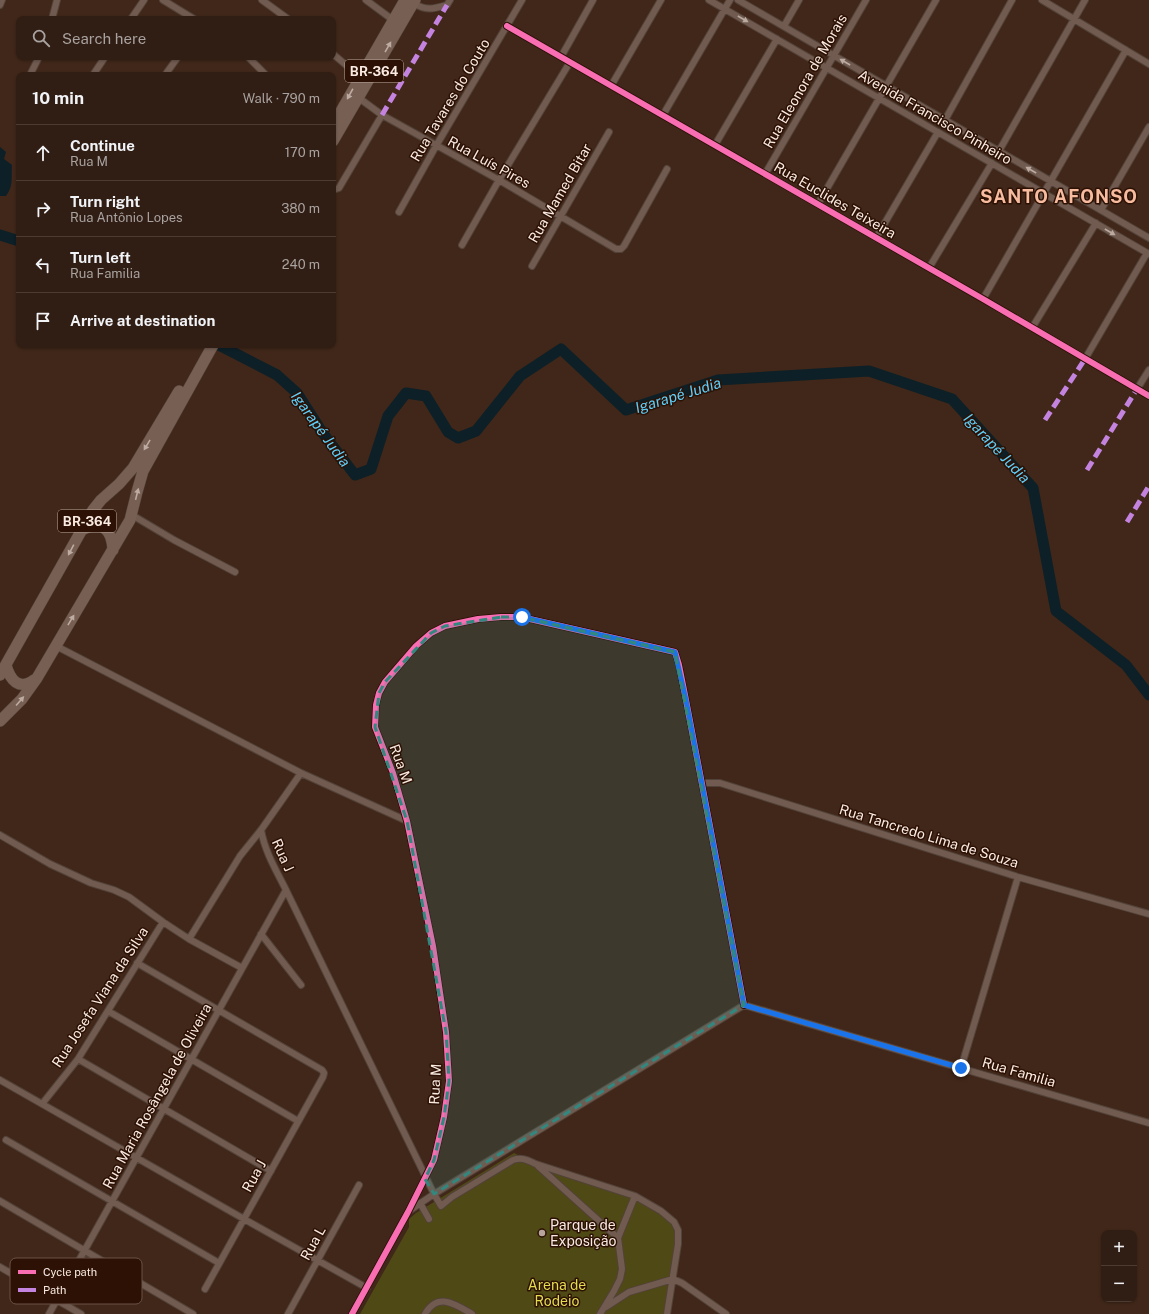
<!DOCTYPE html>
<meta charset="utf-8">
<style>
:root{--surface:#301d13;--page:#38261c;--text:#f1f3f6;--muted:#a8a2a0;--line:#4b3b33}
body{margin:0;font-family:"Public Sans",sans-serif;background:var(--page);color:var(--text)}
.controls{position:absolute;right:12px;bottom:12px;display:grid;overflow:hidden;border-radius:8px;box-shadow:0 1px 3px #0004}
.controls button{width:36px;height:36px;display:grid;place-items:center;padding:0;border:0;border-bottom:1px solid var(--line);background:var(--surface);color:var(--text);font:20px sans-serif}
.stop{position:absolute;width:12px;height:12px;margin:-9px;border:3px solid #1a73e8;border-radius:50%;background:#fff}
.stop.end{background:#1a73e8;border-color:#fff;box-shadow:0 1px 4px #0008}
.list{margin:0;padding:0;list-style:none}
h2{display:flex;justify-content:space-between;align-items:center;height:52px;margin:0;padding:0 16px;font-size:17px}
h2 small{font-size:13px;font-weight:400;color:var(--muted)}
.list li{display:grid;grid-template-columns:26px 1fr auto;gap:12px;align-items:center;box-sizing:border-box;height:56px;padding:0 16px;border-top:1px solid var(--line)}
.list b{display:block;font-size:15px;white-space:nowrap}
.list p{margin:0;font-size:13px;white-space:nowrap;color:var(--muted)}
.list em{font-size:13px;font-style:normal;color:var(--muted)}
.icon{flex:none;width:22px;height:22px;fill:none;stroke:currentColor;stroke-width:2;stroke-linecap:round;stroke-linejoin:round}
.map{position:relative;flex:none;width:1149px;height:1314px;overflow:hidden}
.search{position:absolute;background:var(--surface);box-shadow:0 1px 3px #0004;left:16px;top:16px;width:320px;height:44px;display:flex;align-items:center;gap:10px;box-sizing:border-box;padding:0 14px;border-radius:8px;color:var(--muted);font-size:15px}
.panel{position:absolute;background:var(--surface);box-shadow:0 1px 3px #0004;left:16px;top:72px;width:320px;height:276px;border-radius:8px}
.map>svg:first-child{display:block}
</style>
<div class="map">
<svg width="1149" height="1314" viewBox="0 0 1149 1314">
<rect width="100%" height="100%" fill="#402719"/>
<!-- green -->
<path fill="#4f4916" d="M514 1153 536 1164 635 1196 661 1211 678 1230 667 1314H360L409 1227V1219L416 1213Z"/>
<!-- water -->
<path fill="#0d2027" d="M0 147 6 152 4 159 12 165C11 177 14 185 6 196H0Z"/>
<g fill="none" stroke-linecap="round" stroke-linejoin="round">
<!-- river -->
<path stroke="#0d2027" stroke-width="11" d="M0 235 19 241
M219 345 277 375 297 393 322 432 355 475 371 469 388 416 406 393 426 396 448 432 458 438 476 431 520 376 561 349 626 410 718 380 869 371 952 399 1033 488 1056 611 1126 665 1149 695"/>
<!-- street casing -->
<g stroke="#534239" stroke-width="8">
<path id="street" d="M163 0 194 19
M262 0 288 19
M366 0 393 20
M709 0 1149 254
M738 0 1149 238
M1042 0 1149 64
M413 3C426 11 433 9 447 5L450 0
M0 5 2 0
M52 19 57 0
M131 19 144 0
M507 26 983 299 1149 396
M784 26 799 0
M333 54 360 77
M248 57 266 75
M561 57 593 0
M30 75 39 57
M93 75 105 57
M165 75 178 57
M611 86 661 0
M359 98 382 115 499 180 616 249H621L624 246 667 169
M663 115 730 0
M945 120 1012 0
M715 145 777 39
M999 151 1085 0
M765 174 866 0
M333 190 339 188 382 115
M818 204 936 0
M1101 210 1149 127
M399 212 436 146 522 0
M876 238 938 132
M462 245 499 180 570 62
M532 266 609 132
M929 268 992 163
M983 299 1126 50
M1032 328 1096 223
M1085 359 1147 253
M1137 389 1149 370
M132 515 174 540 235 572
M56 646 301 773 261 830 240 856 189 939
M301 773 407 821
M702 783H720L1018 877 1149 914
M261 830C265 852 276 870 286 890L434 1194 744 1005
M0 835 50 864 91 883 114 890 129 897 163 922 189 939 242 968
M261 934 301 985
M137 963 322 1070 324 1073 323 1077 205 1289
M744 1005 1149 1123
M108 1011 298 1121
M78 1059 271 1171
M961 1068 1018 877
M0 1080 244 1219 367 1288
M42 1104 78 1059 163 922
M6 1140 219 1263
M538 1166 618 1238 622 1269 620 1279 614 1291 600 1314
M0 1201 193 1314
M420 1203 429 1219
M409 1211 434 1194 441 1206 452 1197 513 1160C522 1157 527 1160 536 1164L635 1196 661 1211 674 1222 678 1230V1244L667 1314
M618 1238 635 1196
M0 1267 81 1314
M606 1307 629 1292 673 1279 682 1283 726 1314
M49 1314 286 890
M288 1314 359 1185
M352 1314 408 1212 434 1160 444 1117 449 1081 446 1032 433 946 407 821 393 773 375 727 376 705 379 693 385 682 416 646 431 633 445 626 478 619 501 617H521L675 652 679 665 686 700 744 1005
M425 1314C438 1292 455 1304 472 1314"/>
</g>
<!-- highway casing -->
<g stroke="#534239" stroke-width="12">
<path id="highway" d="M333 125 405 0
M333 141 415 0
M82 530C101 519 112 529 113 550
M6 665C10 680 19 691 34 680
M0 675 93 510 101 500 119 484 133 468 179 391
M0 721 22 699 37 678 130 520 137 492 143 471 213 345"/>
</g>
<!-- street -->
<use href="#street" stroke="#715b50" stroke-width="6"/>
<!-- highway -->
<use href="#highway" stroke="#775f53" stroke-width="11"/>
<!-- quiet -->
<path stroke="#c483df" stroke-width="5" stroke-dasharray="10 5" stroke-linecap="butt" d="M382 115 447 5
M1045 420 1085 359
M1087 470 1137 389
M1127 522 1149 486"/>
<!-- cycleway casing -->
<g stroke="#2c1104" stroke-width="8">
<path id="cycleway" d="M507 26 983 299 1149 396
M352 1314 408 1212 434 1160 444 1117 449 1081 446 1032 433 946 407 821 393 773 375 727 376 705 379 693 385 682 416 646 431 633 445 626 478 619 501 617H521L675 652 679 665 686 700 744 1005"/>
</g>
<!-- cycleway -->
<use href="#cycleway" stroke="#f96db3" stroke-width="6"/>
</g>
<!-- one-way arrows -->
<defs><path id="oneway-solid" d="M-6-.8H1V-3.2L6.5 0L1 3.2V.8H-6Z"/></defs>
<g fill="#bcaaa0">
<use href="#oneway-solid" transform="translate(743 19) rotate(30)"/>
<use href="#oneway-solid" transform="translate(845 62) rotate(-150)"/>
<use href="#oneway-solid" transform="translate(1031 170) rotate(-150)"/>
<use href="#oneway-solid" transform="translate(1110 232) rotate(30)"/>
</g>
<g fill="#beaba2">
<use href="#oneway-solid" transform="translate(388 47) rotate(-60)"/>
<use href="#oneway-solid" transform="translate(350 94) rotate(119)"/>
<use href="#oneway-solid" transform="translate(147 445) rotate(121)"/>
<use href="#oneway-solid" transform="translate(137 494) rotate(-76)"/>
<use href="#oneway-solid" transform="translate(71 550) rotate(118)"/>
<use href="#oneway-solid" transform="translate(71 620) rotate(-59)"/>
<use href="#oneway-solid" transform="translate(20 701) rotate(-49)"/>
</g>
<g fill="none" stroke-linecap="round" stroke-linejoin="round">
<!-- route -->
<path stroke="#1a73e8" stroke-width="5" d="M522 617 675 652 686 700 744 1005 961 1068"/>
</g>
<!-- marked area -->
<path fill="#32877f" fill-opacity="0.2" stroke="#32877f" stroke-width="3" stroke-dasharray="8 5" stroke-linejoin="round" d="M501 617H521L675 652 744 1005 434 1194 425 1179 434 1160 444 1117 449 1081 446 1032 407 821 375 727 379 693 385 682 431 633 445 626Z"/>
<!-- markers -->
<circle fill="#b8a69c" stroke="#2c1104" stroke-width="1.5" cx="542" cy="1233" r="4"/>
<g text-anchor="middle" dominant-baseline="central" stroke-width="3" stroke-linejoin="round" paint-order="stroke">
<!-- shield labels -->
<g fill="#2c1104" stroke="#bca99f" stroke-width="1">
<rect x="345" y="60" width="58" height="22" rx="3"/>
<rect x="58" y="510" width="58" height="22" rx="3"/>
</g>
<g font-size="13" font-weight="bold" fill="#f9eae2">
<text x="374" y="71">BR-364</text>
<text x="87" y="521">BR-364</text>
</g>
<!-- street labels -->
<g font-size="14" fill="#f9eae2" stroke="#2c1104">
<text transform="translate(805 81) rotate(-60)">Rua Eleonora de Morais</text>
<text transform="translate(450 100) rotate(-59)">Rua Tavares do Couto</text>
<text transform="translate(935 117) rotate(30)">Avenida Francisco Pinheiro</text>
<text transform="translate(489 162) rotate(29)">Rua Luís Pires</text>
<text transform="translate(560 193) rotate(-60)">Rua Mamed Bitar</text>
<text transform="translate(835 200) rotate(30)">Rua Euclides Teixeira</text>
<text transform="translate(401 764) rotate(70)">Rua M</text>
<text transform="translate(929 836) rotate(17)">Rua Tancredo Lima de Souza</text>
<text transform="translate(283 855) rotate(66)">Rua J</text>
<text transform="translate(100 997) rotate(-57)">Rua Josefa Viana da Silva</text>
<text transform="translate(1019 1072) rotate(16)">Rua Familia</text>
<text transform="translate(435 1084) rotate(-87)">Rua M</text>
<text transform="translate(157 1096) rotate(-61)">Rua Maria Rosângela de Oliveira</text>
<text transform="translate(254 1176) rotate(-61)">Rua J</text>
<text transform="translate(313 1243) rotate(-61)">Rua L</text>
</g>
<!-- poi labels -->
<g font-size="14" fill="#f9eae2" stroke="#2c1104" text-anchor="start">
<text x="550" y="1225">Parque de<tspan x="550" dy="16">Exposição</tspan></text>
</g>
<!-- park labels -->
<g font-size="14" fill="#e3dc4f" stroke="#2c1104">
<text x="557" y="1285">Arena de<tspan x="557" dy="16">Rodeio</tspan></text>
</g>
<!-- water labels -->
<g font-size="15" font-style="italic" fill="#5ecffa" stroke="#2c1104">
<text transform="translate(678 395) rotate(-17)">Igarapé Judia</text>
<text transform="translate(321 429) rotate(54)">Igarapé Judia</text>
<text transform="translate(997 448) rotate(47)">Igarapé Judia</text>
</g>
<!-- district labels -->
<g font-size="18" font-weight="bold" letter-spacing="1" fill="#f7bb9f" stroke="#2c1104">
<text x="1059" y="196">SANTO AFONSO</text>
</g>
</g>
<!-- legend -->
<rect x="10" y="1258" width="132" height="46" rx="6" fill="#2c1104" stroke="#6a5247" stroke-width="1"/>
<rect x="18" y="1270" width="18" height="4" fill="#f96db3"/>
<rect x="18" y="1288" width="18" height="4" fill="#c483df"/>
<g font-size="11" fill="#f9eae2">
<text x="43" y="1276">Cycle path</text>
<text x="43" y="1294">Path</text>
</g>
</svg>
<div class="controls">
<button>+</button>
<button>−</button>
</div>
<div class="stop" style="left:522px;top:617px"></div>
<div class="stop end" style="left:961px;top:1068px"></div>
<div class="search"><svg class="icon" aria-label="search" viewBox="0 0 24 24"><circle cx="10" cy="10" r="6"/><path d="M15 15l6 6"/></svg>Search here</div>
<section class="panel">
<h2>10 min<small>Walk · 790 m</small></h2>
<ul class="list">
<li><svg class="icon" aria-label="ahead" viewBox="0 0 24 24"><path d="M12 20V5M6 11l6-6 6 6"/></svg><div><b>Continue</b><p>Rua M</p></div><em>170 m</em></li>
<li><svg class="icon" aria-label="right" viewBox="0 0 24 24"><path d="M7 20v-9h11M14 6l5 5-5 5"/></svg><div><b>Turn right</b><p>Rua Antônio Lopes</p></div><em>380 m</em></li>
<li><svg class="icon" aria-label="left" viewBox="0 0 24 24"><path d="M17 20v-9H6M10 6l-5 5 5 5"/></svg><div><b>Turn left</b><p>Rua Familia</p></div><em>240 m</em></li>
<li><svg class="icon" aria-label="arrive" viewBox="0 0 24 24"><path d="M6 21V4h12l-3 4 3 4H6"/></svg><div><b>Arrive at destination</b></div></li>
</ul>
</section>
</div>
